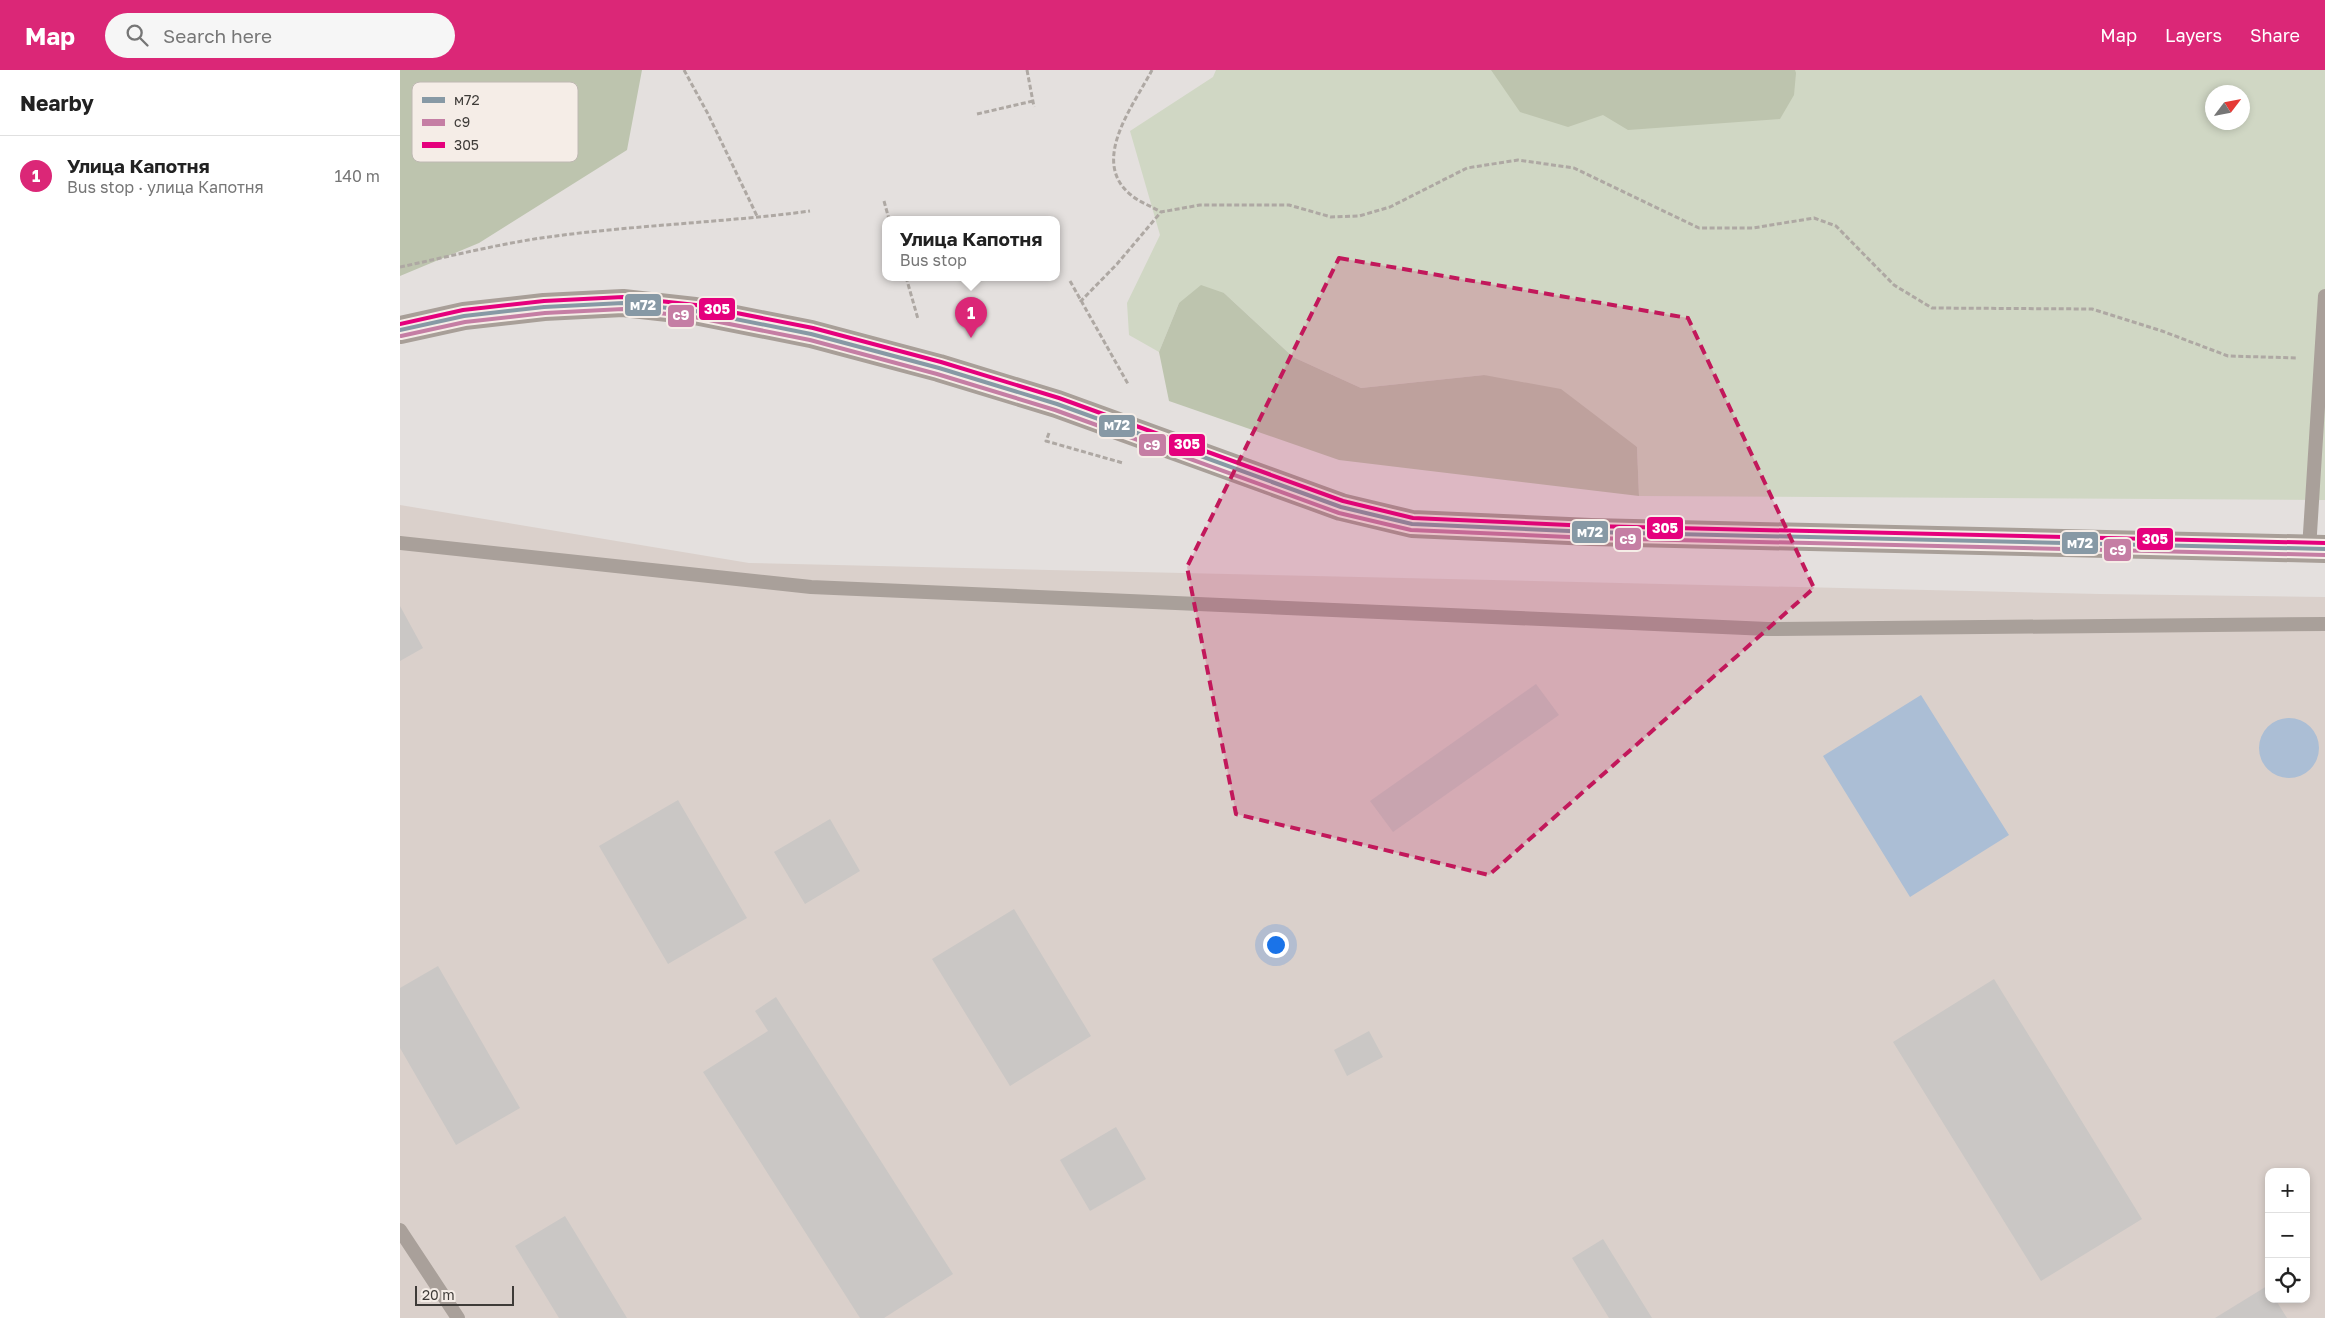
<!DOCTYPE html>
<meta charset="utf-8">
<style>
:root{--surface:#fff;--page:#f6f6f6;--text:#222;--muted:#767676;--line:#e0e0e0;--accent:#db2777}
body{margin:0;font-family:"Golos Text",sans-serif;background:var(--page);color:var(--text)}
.controls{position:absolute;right:15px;bottom:15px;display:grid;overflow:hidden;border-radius:10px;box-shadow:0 2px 8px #0003}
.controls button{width:45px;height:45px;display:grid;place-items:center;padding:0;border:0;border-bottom:1px solid var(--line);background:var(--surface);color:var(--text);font:25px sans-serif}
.compass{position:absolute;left:1805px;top:15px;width:45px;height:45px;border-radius:50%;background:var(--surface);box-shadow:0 2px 8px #0003;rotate:58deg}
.scale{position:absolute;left:15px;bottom:12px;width:99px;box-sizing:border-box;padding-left:5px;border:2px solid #3e3b38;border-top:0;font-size:14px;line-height:18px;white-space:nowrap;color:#3e3b38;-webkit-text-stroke:4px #f5ede7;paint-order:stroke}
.you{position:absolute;left:875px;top:874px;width:18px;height:18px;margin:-12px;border:4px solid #fff;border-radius:50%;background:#1a73e8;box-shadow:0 0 0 8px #1a73e833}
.badge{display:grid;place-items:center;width:32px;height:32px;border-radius:50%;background:var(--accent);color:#fff;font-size:16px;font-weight:700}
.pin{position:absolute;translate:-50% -41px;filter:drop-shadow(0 1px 2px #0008)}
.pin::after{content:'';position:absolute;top:26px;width:18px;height:15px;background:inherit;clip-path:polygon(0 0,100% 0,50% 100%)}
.popup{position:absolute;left:482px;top:146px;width:178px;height:65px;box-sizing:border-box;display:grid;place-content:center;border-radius:10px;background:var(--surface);filter:drop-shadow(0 1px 4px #0005);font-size:16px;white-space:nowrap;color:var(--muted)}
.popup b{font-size:19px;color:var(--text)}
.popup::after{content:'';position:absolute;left:50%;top:100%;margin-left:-10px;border:10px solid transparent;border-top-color:var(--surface)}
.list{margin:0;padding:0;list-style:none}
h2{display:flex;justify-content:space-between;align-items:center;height:65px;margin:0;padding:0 20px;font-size:21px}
h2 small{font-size:16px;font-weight:400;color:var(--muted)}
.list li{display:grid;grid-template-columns:32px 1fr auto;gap:15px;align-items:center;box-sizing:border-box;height:80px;padding:0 20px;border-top:1px solid var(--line)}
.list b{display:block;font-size:19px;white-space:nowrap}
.list p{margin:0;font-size:16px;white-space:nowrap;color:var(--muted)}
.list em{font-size:16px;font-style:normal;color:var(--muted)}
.icon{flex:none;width:28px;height:28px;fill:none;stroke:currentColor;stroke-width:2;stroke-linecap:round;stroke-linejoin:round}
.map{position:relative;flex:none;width:1925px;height:1248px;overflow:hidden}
header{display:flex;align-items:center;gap:30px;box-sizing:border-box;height:70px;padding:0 25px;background:var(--accent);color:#fff}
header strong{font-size:24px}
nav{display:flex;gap:28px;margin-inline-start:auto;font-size:18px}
.search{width:350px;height:45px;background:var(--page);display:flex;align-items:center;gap:12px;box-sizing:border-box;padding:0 18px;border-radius:28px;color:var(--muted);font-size:19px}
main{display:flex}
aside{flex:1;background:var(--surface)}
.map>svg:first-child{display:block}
</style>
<header>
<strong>Map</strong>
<div class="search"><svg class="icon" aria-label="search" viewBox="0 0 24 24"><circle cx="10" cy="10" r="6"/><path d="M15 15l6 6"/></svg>Search here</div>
<nav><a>Map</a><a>Layers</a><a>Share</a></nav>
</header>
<main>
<aside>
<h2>Nearby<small></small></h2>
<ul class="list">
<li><span class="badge">1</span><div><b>Улица Капотня</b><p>Bus stop · улица Капотня</p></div><em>140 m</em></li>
</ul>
</aside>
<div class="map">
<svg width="1925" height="1248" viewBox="0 0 1925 1248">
<rect width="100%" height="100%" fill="#e4e0de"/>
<!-- built -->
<path fill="#dad0cb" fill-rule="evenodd" d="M0 435 349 493 1700 524 1925 527V1248H0ZM1869 1102H1906V1229H1869Z"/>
<!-- green -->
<path fill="#d0d7c4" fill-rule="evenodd" d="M816 0H1925V430L1239 426 1237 377 1084 305 961 318 893 287 824 223 779 233 759 282 729 265 727 233 760 165 730 61 813 7ZM1812 22H1842V52H1812Z"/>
<!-- forest -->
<path fill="#bdc4ae" d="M0 0H242L227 80 79 173 0 206Z
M1091 0H1395L1396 3 1394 25 1380 49 1228 60 1203 45 1168 57 1120 42Z
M801 215 824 223 893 287 961 318 1084 305 1161 319 1237 377 1239 426 939 390 769 331 759 282 779 233Z"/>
<!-- water -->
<path fill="#abbed5" d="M1521 625 1609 765 1510 827 1423 686Z
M1859 678a30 30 0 1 1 60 0a30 30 0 1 1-60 0Z"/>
<!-- building -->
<path fill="#cac7c5" d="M0 536 23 578 0 591Z
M1136 614 1159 645 993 762 970 731Z
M278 730 347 848 268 894 199 776Z
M430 749 460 801 405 834 374 782Z
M614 839 691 966 610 1016 532 889Z
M38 896 120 1038 56 1075 0 978V918Z
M1594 909 1742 1149 1641 1211 1493 972Z
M376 927 553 1204 484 1248H460L303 1002 368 961 355 941Z
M969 961 983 987 947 1006 934 980Z
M716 1057 746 1109 690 1141 660 1090Z
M165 1146 227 1248H159L115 1176Z
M1203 1169 1252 1248H1209L1172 1188Z
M1867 1216 1869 1229H1875L1887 1248H1815Z"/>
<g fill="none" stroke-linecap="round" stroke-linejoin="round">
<!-- path -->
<path stroke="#aea8a3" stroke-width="3" stroke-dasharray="5 2.5" stroke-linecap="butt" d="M284 0 308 44 358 148
M627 0 634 37
M752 0C734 35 689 91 731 125 739 132 751 136 761 142
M577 44 633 31
M484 131 489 149
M0 197C47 187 94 175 141 168 231 155 321 153 410 141
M506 207 518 249
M670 211 728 314
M680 232 717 194 761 142 800 135H889L931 147 959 146 990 137 1067 98 1118 90 1174 98 1299 158H1353L1414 148 1436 156 1494 215 1532 238 1692 239 1762 261 1828 286 1898 288
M649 363 646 371 723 393"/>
<!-- lane -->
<path stroke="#a9a09a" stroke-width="14" d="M0 473 411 517 1368 559 1925 554
M1909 479 1925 226
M0 1160 58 1248"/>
<!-- secondary -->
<path stroke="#a89f98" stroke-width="28" d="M0 260 64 246 144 237 223 233 295 241 411 264 539 298 657 334 941 437 1012 454 1191 462 1925 479"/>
<!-- bus-1 casing -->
<g stroke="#f5ede7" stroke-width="8">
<path id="bus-1" d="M0 260 64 246 144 237 223 233 295 241 411 264 539 298 657 334 941 437 1012 454 1191 462 1925 479"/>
</g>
<!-- bus-2 casing -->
<g stroke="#f5ede7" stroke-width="8">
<path id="bus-2" d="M1 266 65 252 145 243 223 239 294 247 410 270 537 304 655 340 939 443 1011 460 1191 468 1925 485"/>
</g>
<!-- bus-3 casing -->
<g stroke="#f5ede7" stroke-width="8">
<path id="bus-3" d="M0 254 63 240 144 231 223 227 296 235 413 258 541 292 659 328 943 431 1013 448 1191 456 1925 473"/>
</g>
<!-- bus-1 -->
<use href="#bus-1" stroke="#8799a5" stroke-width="4"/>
<!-- bus-2 -->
<use href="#bus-2" stroke="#c57ea4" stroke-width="4"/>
<!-- bus-3 -->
<use href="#bus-3" stroke="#e5007d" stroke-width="4"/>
</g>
<!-- marked area -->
<path fill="#c2185b" fill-opacity="0.2" stroke="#c2185b" stroke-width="4" stroke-dasharray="10 6" stroke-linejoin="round" d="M939 188 1288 248 1414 518 1089 805 836 744 787 497Z"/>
<!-- legend -->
<rect x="12" y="12" width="166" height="80" rx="8" fill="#f5ede7" stroke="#beb8b2" stroke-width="1"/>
<rect x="22" y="27" width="23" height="6" fill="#8799a5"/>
<rect x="22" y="49" width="23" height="7" fill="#c57ea4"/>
<rect x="22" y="72" width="23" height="6" fill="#e5007d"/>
<g font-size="14" fill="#3e3b38">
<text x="54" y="35">м72</text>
<text x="54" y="57">с9</text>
<text x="54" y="80">305</text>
</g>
<g stroke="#f5ede7" stroke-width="2">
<rect x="224" y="223" width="38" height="24" rx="5" fill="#8799a5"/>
<rect x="298" y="227" width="38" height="24" rx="5" fill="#e5007d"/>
<rect x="267" y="234" width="28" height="24" rx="5" fill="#c57ea4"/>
<rect x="698" y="344" width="38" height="24" rx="5" fill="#8799a5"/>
<rect x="768" y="363" width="38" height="24" rx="5" fill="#e5007d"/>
<rect x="738" y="363" width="29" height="24" rx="5" fill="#c57ea4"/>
<rect x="1246" y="446" width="38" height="24" rx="5" fill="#e5007d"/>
<rect x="1171" y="450" width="38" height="24" rx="5" fill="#8799a5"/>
<rect x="1214" y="457" width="28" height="24" rx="5" fill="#c57ea4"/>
<rect x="1736" y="457" width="38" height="24" rx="5" fill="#e5007d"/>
<rect x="1661" y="461" width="38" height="24" rx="5" fill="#8799a5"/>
<rect x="1703" y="468" width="29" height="24" rx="5" fill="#c57ea4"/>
</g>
<g font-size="14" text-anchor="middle" font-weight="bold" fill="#fff">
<text x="243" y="240">м72</text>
<text x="317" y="244">305</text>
<text x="281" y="250">с9</text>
<text x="717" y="360">м72</text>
<text x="787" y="379">305</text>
<text x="752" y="380">с9</text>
<text x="1265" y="463">305</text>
<text x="1190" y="467">м72</text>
<text x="1228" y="474">с9</text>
<text x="1755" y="474">305</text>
<text x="1680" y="478">м72</text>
<text x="1718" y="485">с9</text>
</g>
</svg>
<div class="controls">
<button>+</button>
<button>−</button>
<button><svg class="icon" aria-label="locate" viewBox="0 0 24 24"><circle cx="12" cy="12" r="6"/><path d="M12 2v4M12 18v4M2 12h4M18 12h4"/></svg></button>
</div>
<svg class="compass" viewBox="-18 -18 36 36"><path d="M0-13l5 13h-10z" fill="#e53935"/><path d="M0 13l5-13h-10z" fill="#767676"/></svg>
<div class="scale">20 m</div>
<div class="you"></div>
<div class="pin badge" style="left:571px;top:268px">1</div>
<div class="popup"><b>Улица Капотня</b>Bus stop</div>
</div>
</main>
